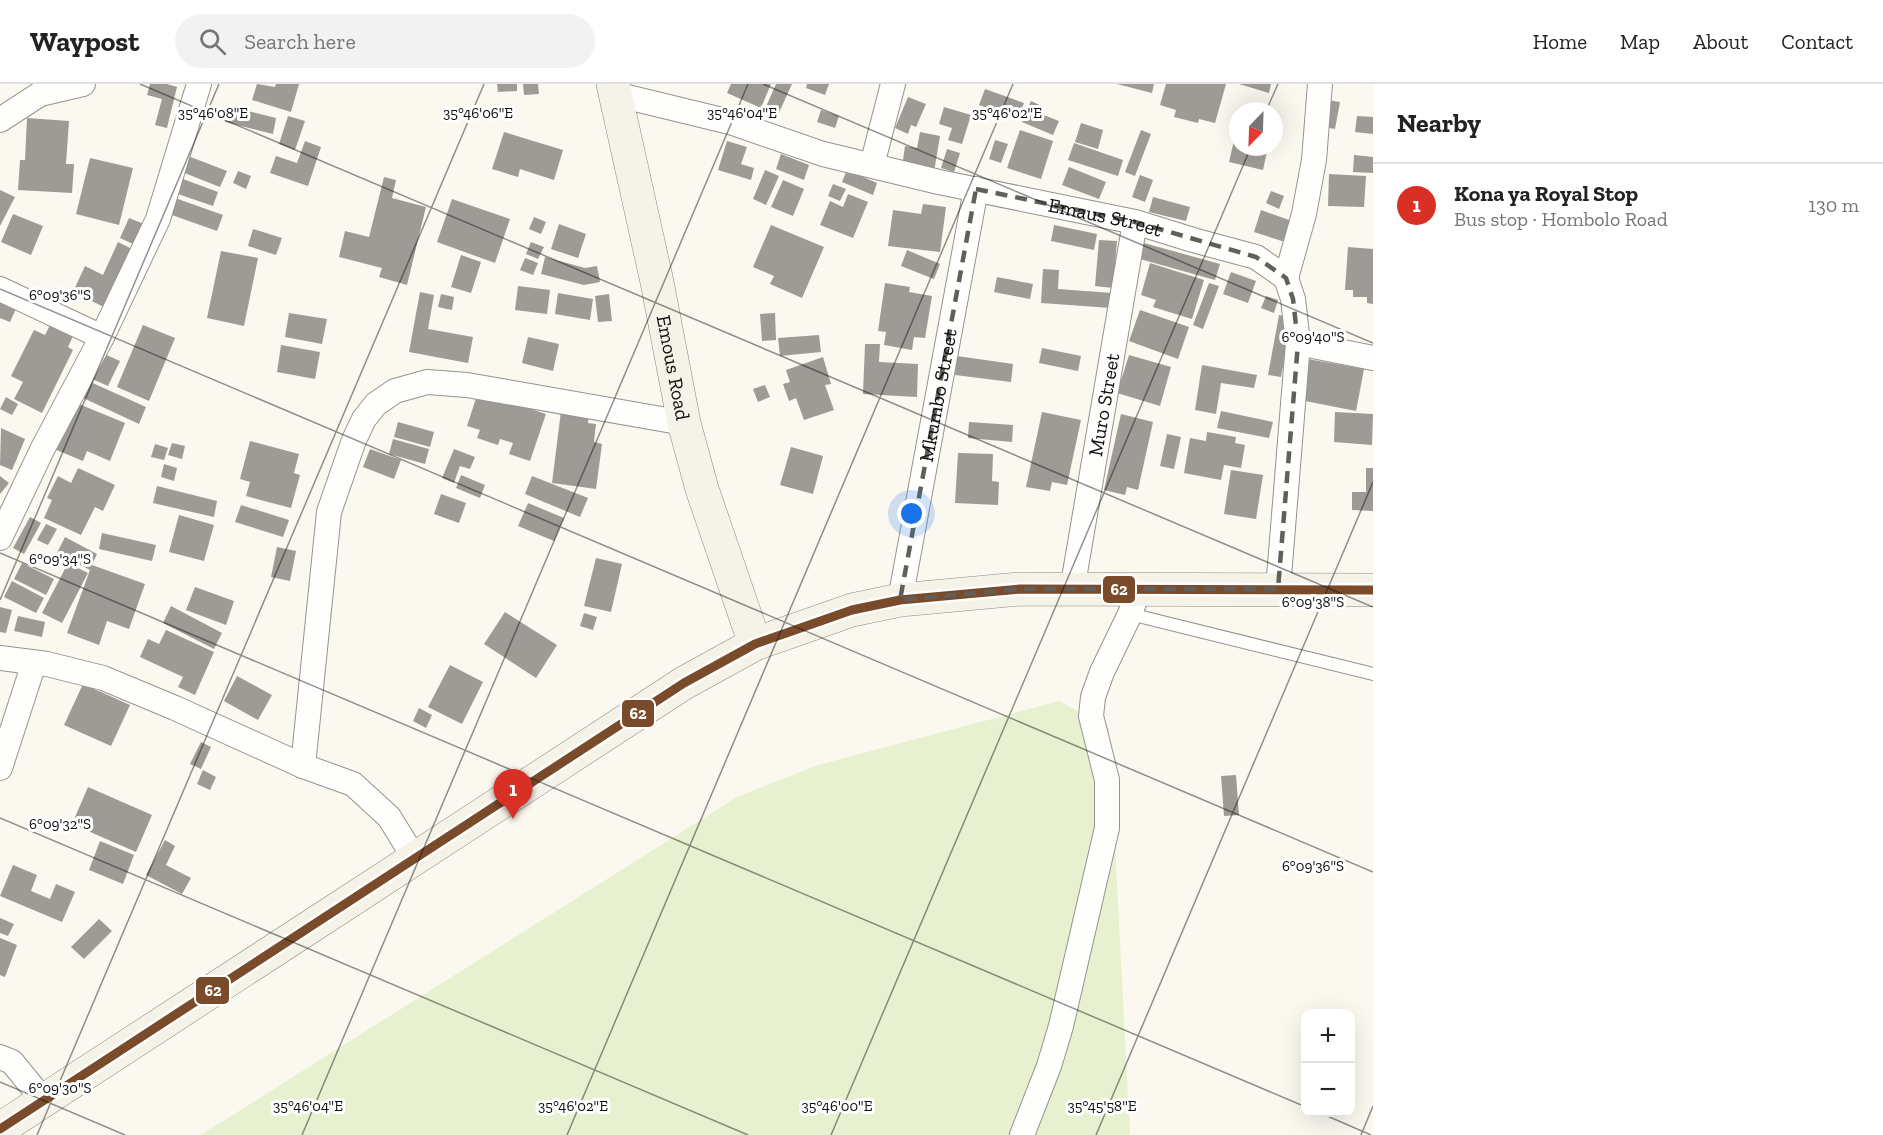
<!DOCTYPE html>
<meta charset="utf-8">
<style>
:root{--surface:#fff;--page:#f2f2f2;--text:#222;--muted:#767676;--line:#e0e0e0;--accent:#d93025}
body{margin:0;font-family:"Zilla Slab",serif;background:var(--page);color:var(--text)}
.controls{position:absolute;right:18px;bottom:18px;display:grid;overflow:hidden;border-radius:12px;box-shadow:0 6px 24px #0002}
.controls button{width:54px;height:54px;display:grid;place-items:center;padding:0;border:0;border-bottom:2px solid var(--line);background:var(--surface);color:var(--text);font:30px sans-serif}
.compass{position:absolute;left:1229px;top:18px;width:54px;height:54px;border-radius:50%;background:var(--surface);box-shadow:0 6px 24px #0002;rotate:203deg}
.you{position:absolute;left:912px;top:430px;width:21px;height:21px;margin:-15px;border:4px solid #fff;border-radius:50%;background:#1a73e8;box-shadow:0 0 0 9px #1a73e833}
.badge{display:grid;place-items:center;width:39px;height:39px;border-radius:50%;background:var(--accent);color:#fff;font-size:20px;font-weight:700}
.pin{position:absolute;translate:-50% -50px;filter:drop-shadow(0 2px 3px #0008)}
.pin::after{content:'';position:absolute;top:32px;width:21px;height:18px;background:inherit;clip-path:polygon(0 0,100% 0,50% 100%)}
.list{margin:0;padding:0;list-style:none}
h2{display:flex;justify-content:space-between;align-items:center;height:78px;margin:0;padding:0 24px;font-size:26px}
h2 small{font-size:20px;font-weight:400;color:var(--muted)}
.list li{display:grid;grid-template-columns:39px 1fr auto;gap:18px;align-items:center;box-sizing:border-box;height:84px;padding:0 24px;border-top:2px solid var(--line)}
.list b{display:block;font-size:22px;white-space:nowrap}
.list p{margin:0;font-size:20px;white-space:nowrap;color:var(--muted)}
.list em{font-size:20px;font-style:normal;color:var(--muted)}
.icon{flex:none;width:33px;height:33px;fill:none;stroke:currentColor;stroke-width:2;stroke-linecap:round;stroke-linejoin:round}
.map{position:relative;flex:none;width:1373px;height:1051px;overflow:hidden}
header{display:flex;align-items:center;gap:36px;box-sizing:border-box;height:84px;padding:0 30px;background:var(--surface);border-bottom:2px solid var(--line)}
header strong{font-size:28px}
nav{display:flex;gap:33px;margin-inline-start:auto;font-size:21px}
.search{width:420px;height:54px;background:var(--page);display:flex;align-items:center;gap:15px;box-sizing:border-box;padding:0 21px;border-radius:33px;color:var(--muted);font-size:22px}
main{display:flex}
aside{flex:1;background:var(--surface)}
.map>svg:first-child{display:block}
</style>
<header>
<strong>Waypost</strong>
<div class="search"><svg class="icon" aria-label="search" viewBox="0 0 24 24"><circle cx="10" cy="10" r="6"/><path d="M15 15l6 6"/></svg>Search here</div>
<nav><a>Home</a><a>Map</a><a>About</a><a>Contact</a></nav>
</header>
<main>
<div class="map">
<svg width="1373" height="1051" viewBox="0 0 1373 1051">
<rect width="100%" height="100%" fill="#fbf8f0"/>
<!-- green -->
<path fill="#e8f1cf" d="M1059 617 1109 644 1130 1051H201L737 713 818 681Z"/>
<!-- building -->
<path fill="#9e9a96" d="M150 0H167L177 3 167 44 155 41 162 15 147 11Z
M257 0 275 3 276 0H299L291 28 252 16Z
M497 0H517V7L498 8Z
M523 0H538L539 10 524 11Z
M731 0H771L761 24 727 9Z
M776 0H792L778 31 765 25Z
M807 0H829L825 11 806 4Z
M1117 0H1154L1152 9Z
M1166 0H1226L1215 39 1199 35 1198 39 1174 33 1176 26 1160 21Z
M1239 0H1271L1269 9Z
M985 5 1024 19 1018 35 979 21Z
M908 13 926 20 916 43 911 41 908 50 895 44Z
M1327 16 1340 18 1335 45 1323 43Z
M1031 17 1044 23 1041 30 1059 37 1053 51 1022 38Z
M229 22 276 34 273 50 225 38Z
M1242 22 1261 26 1260 27H1241Z
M944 23 971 31 962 60 948 56 952 44 939 40Z
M821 26 839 32 835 44 817 38Z
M288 32 305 37 295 66 279 60Z
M1357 32 1373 33V50L1355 48Z
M27 34 69 37 66 80H74L72 109 18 106 20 76H25Z
M1081 39 1103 46 1098 65 1075 58Z
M1237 44 1238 63H1268L1263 86 1229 78Z
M1020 46 1053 57 1041 95 1007 84Z
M1141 46 1151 50 1135 92 1125 88Z
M504 48 563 66 554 96 520 85 518 93 492 85Z
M920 48 940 52 934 88 902 83 905 62 917 64Z
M995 56 1008 60 1001 79 989 75Z
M305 57 321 63 308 102 270 89 276 72 297 79Z
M727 57 747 63 741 80 754 84 751 96 718 86Z
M1074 59 1123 76 1118 92 1068 76Z
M947 65 960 69 954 88 941 84Z
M781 70 809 81 804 96 776 85Z
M1354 71 1373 73V89L1353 88Z
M188 72 227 87 220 103 182 88Z
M90 74 133 84 119 141 76 130Z
M1069 83 1106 98 1099 115 1062 101Z
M765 86 779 92 766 121 753 115Z
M847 86 877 99 873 111 842 98Z
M238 87 251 92 246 105 233 99Z
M1329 90 1366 92 1364 123 1328 122Z
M1140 91 1153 96 1145 118 1132 113Z
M384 93 396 96 392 114 426 123 407 201 379 193 382 184 339 173 345 147 369 153Z
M183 95 218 108 213 122 178 110Z
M783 96 804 105 793 132 771 123Z
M833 100 846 105 840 117 828 112Z
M0 106 15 113 0 142Z
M1271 107 1284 112 1279 125 1266 119Z
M848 110 868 118 853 154 820 141 830 117 843 123Z
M1153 113 1190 123 1186 137 1149 128Z
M175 114 223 131 217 147 169 130Z
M452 115 510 135 495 179 437 158Z
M923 120 946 123 940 168 888 162 893 126 921 130Z
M1261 126 1295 138 1288 159 1254 148Z
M13 130 43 142 31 171 1 158Z
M534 133 546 138 541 150 529 145Z
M129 134 144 140 135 161 120 154Z
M559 140 586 150 578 174 551 165Z
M771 141 824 163 802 214 770 200 774 192 753 183Z
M1054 141 1097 150 1094 166 1051 157Z
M253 145 282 154 276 171 248 162Z
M1099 156 1117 157 1113 204 1095 202Z
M118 158 134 166 106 224 73 208 85 182 103 191Z
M531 158 544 163 538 175 526 170Z
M1144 159 1220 180 1215 196 1140 175Z
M1348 163 1373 165V220L1367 219V213H1353V206H1345Z
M907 166 940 180 934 195 901 182Z
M221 167 258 174 244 242 207 234Z
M461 171 481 178 471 209 451 203Z
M545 173 585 184 597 182 600 198 584 201 541 190Z
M525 174 538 179 533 191 520 186Z
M1150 179 1204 196 1192 235 1153 223 1156 216 1141 211Z
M1043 185 1059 186 1058 205 1112 209 1111 224 1041 219Z
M1231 188 1256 197 1248 219 1223 210Z
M997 193 1033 200 1030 215 994 208Z
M885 199 910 203 909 208 932 212 925 254 914 253 912 266 884 261 886 248 878 247Z
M1209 199 1219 202 1203 245 1193 241Z
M518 202 550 206 547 230 515 226Z
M420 208 434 211 428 245 473 253 468 279 409 268Z
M558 209 593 215 590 236 555 230Z
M0 210 19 218 10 238 0 234Z
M441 210 454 213 452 226 438 223Z
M609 210 612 237 598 238 595 212Z
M1266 212 1278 216 1274 229 1261 224Z
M1140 226 1189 243 1178 275 1129 257Z
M289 229 327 235 322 260 285 253Z
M775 229 776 256 762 257 760 230Z
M1279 231 1292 234 1281 293 1268 291Z
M50 241 73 252 68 263 73 266 42 329 14 315 23 298 11 292 34 246 45 251Z
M143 241 175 254 149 317 117 303Z
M819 251 821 268 780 272 778 254Z
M528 253 559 260 553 287 522 279Z
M865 260H880L879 278 918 280 917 313 863 310Z
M281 261 320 268 315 295 277 288Z
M1042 264 1081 272 1078 287 1039 279Z
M102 269 120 277 108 302 90 294Z
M1129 271 1171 283 1160 322 1117 309Z
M957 272 1013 280 1011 298 955 291Z
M823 273 831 300 825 301 834 326 804 336 796 314 789 317 783 300 790 298 786 286Z
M1308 275 1364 285 1356 327 1300 316Z
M1202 281 1257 291 1254 304 1221 299 1216 330 1195 326Z
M86 296 146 323 139 340 79 312Z
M765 301 770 313 758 318 753 305Z
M478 308 546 330 530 377 509 370 513 359 500 355 498 361 477 354 480 346 467 342Z
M6 313 18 320 12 331 0 325Z
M74 318 125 339 110 377 87 367 83 377 54 365Z
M561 327 589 331 588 339 596 340 594 358 602 360 596 405 552 399Z
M1221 327 1273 338 1269 354 1217 344Z
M1042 328 1081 336 1067 401 1052 398 1050 407 1026 403Z
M1335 328 1373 330 1372 361 1334 358Z
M1121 330 1153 338 1138 406 1127 403 1125 411 1104 406Z
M398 338 434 348 430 363 394 353Z
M969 338 1013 341 1012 358 968 354Z
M1 344 25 355 12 386 0 381Z
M1207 348 1236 353 1235 359 1245 361 1241 384 1224 381 1221 396 1184 389 1190 354 1206 357Z
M1167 350 1181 353 1174 385 1160 382Z
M393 355 429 365 425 380 389 370Z
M250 357 299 370 294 389 300 391 291 424 246 412 250 398 240 395Z
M172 359 185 362 182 375 168 371Z
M155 360 168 364 164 376 151 373Z
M791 363 823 372 813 410 780 401Z
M370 365 401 376 394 395 363 383Z
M454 365 475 373 470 385 460 382 454 399 442 394Z
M958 369 993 370 992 397 999 398 998 421 955 419Z
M164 380 177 384 174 397 161 393Z
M78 384 115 401 103 427 95 423 81 451 44 434 52 416 47 414 58 392 71 399Z
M1366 384H1373V427L1352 426V408H1366Z
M1231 386 1263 391 1256 435 1224 430Z
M461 391 485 401 480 414 456 404Z
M0 392 9 399 0 410Z
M532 392 588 414 580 433 525 410Z
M157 402 217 417 214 433 153 419Z
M441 410 466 419 459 439 434 430Z
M528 419 564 434 554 457 518 442Z
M241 421 289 436 283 453 235 438Z
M179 431 214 441 204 477 169 468Z
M30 433 41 439 24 470 13 464Z
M46 440 57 445 48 461 37 456Z
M102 449 156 461 152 477 99 465Z
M65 453 97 470 92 481 145 500 129 545 107 537 99 561 67 549 90 486 57 469Z
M277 463 296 467 290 497 271 493Z
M596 474 622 480 611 528 584 522Z
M22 479 54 495 46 511 14 495Z
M68 479 88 489 62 539 42 529Z
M12 497 44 514 36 529 4 513Z
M195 503 234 517 226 541 186 526Z
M171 522 222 549 214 565 163 539Z
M0 523 12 526 6 549 0 548Z
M505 528 557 561 536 594 484 560Z
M584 529 597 533 593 546 580 542Z
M18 532 45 538 42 553 14 547Z
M166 546 214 568 195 611 178 603 183 593 140 573 148 555 159 560Z
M450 581 483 598 462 640 428 623Z
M237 592 272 611 258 636 224 617Z
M83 600 130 621 111 662 64 641Z
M419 624 432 631 426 644 413 637Z
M201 658 211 663 201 685 190 680Z
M203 686 216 693 210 706 197 700Z
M1236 691 1239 731 1224 732 1221 692Z
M88 703 152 731 136 768 72 740Z
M165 756 175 762 166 781 191 794 182 810 146 791Z
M100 757 134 771 123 800 89 786Z
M13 781 37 791 31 807 50 815 56 800 75 808 62 838 0 812Z
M0 834 14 840 8 852 0 849Z
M99 835 112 847 84 875 71 863Z
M0 854 17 861 5 893 0 891Z"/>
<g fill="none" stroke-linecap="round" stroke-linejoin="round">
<!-- lane casing -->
<g stroke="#94938f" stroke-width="14">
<path id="lane" d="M1130 530 1373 590"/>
</g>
<!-- street casing -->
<g stroke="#94938f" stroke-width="26">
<g id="street">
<path id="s1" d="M615 10 730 38 823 70 939 98 1135 138 1193 156 1256 173 1286 194 1293 215 1298 259 1278 505"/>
<path d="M0 36 40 10 83 0"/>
<path d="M872 81 893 0"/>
<path d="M1286 194 1304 130 1314 76 1320 0"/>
<path d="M0 205 102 253"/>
<path d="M1298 259 1373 274"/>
<path d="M0 454 43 364 102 253 158 135 199 0"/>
<path id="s2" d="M1072 506 1135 138"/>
<path id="s3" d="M900 516 976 105"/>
<path d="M0 574 47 580 103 594 175 624 303 682 353 700 389 733 415 775"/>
<path d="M303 682 329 428 354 356 364 335 376 320 395 307 427 298 467 301 684 339"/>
<path d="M0 684 34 579"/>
<path d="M0 973 12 978 43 1016"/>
<path d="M1022 1051 1049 982 1061 942 1107 744V696L1091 632 1093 613 1102 588 1130 530 1139 505"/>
</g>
</g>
<!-- secondary casing -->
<g stroke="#8b8986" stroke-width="34">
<g id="secondary">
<path id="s4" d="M613 0 657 198 684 339 702 405 755 560"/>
<path d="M0 1045 684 599 755 560 852 526 900 516 1020 505 1373 506"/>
</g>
</g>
<!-- lane -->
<use href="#lane" stroke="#fefefd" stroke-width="12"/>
<!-- street -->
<use href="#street" stroke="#fefefd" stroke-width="24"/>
<!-- secondary -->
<use href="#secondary" stroke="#f5f2e8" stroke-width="33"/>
<!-- bus-1 casing -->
<g stroke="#fff" stroke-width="14">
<path id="bus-1" d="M0 1045 684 599 755 560 852 526 900 516 1020 505 1373 506"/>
</g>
<!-- bus-1 -->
<use href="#bus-1" stroke="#7a4b2a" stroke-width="9"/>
</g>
<!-- marked area -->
<path fill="none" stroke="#605f5c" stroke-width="4.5" stroke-dasharray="12 8" stroke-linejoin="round" d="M976 105 1135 138 1256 173 1286 194 1293 215 1298 259 1278 505H1020L900 516Z"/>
<!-- ticks -->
<path fill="none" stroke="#0d0d0d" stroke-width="1.5" stroke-opacity="0.45" d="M140 0 1373 523M763 0 1373 259M1266 27 1278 0M0 205 1373 788M0 469 1306 1023M0 516 219 0M0 734 748 1051M0 998 125 1051M1318 1028 1371 1051M37 1051 484 0M302 1051 748 0M567 1051 1013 0M831 1051 1251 63M1096 1051 1373 398M1361 1051 1373 1022"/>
<g text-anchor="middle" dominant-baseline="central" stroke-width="6" stroke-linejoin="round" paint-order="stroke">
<!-- street labels -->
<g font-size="20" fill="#0d0d0d" stroke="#fff">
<text stroke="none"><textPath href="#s1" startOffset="506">Emaus Street</textPath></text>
<text stroke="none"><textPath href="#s4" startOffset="290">Emous Road</textPath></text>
<text stroke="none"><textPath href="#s3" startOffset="208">Mkumbo Street</textPath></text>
<text stroke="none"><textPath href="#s2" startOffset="188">Muro Street</textPath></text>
</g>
</g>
<g font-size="15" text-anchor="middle" fill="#0d0d0d" stroke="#fff" stroke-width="6" stroke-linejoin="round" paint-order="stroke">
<text x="478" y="34">35°46'06"E</text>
<text x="742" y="34">35°46'04"E</text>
<text x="1007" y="34">35°46'02"E</text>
<text x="213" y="34">35°46'08"E</text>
<text x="60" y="216">6°09'36"S</text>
<text x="1313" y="258">6°09'40"S</text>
<text x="60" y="480">6°09'34"S</text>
<text x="1313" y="523">6°09'38"S</text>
<text x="60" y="745">6°09'32"S</text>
<text x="1313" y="787">6°09'36"S</text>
<text x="60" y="1009">6°09'30"S</text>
<text x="308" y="1027">35°46'04"E</text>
<text x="573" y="1027">35°46'02"E</text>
<text x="837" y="1027">35°46'00"E</text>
<text x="1102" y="1027">35°45'58"E</text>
</g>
<g stroke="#fff" stroke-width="2">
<rect x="1102" y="491" width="34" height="29" rx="6" fill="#7a4b2a"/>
<rect x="621" y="615" width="34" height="29" rx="6" fill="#7a4b2a"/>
<rect x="195" y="892" width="35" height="29" rx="6" fill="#7a4b2a"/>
</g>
<g font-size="16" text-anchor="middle" font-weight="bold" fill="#fff">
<text x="1119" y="511">62</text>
<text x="638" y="635">62</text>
<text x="213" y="912">62</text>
</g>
</svg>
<div class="controls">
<button>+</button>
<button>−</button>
</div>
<svg class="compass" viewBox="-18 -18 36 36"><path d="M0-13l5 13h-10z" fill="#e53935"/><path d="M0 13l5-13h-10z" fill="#767676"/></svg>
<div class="you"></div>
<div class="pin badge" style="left:513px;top:735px">1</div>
</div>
<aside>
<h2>Nearby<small></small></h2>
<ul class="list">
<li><span class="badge">1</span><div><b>Kona ya Royal Stop</b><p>Bus stop · Hombolo Road</p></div><em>130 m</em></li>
</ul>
</aside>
</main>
